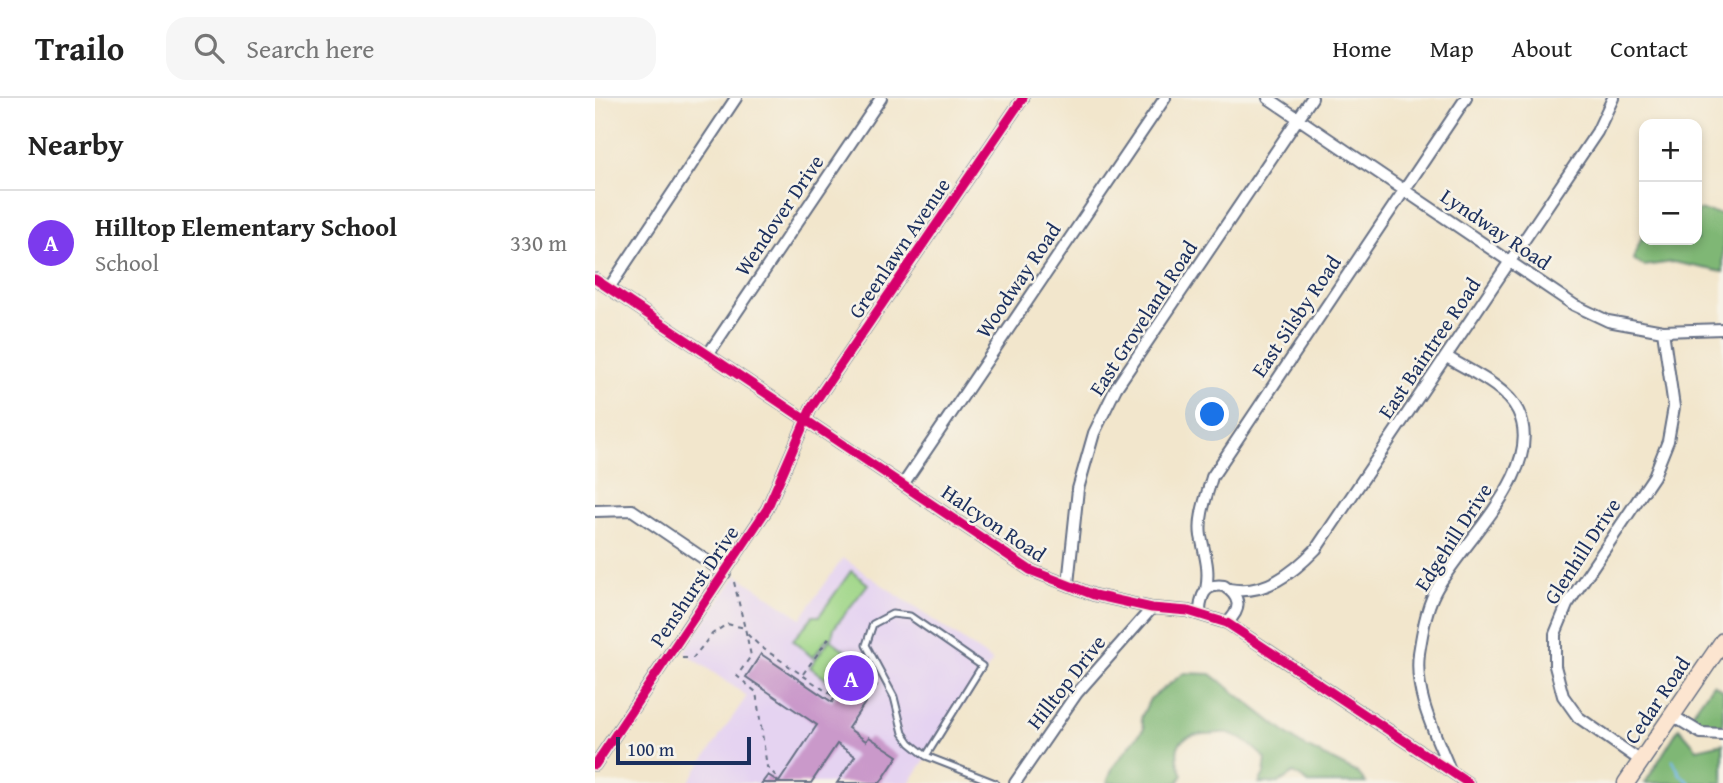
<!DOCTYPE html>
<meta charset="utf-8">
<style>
:root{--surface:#fff;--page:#f6f6f6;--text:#222;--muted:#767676;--line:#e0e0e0;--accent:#7c3aed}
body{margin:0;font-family:"Gentium Book Plus",serif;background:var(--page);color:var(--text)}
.controls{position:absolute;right:21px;top:21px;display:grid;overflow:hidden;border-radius:14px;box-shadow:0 4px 10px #0003}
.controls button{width:63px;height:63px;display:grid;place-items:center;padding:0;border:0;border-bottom:2px solid var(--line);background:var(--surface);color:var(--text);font:35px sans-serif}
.scale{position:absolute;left:21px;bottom:18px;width:135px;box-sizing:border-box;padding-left:7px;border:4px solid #1b2f5e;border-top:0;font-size:19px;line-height:24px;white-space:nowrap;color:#1b2f5e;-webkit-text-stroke:5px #f7f3e8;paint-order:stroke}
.you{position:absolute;left:618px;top:317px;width:24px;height:24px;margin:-18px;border:5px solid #fff;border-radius:50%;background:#1a73e8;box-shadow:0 0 0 10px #1a73e833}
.badge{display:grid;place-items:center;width:46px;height:46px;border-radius:50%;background:var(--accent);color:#fff;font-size:23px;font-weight:700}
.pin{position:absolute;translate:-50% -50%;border:4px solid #fff;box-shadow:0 2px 7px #0006}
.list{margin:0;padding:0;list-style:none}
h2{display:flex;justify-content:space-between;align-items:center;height:91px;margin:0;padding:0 28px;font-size:30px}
h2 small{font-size:23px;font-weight:400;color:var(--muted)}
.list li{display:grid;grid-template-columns:46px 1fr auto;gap:21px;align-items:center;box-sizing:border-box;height:105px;padding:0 28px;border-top:2px solid var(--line)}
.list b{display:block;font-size:26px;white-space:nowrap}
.list p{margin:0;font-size:23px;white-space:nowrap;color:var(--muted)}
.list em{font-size:23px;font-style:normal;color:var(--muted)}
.icon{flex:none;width:38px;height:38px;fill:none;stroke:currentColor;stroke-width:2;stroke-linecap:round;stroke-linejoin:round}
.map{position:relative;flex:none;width:1128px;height:685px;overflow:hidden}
header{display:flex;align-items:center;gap:42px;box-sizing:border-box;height:98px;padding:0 35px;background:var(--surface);border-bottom:2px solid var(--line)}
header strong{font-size:33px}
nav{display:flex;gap:38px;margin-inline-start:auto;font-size:24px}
.search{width:490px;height:63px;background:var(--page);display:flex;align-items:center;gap:18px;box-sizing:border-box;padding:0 24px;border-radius:21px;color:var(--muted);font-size:26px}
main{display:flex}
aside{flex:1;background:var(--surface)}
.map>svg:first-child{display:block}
</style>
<header>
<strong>Trailo</strong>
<div class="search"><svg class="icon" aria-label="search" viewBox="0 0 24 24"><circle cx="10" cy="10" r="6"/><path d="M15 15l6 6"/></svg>Search here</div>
<nav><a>Home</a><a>Map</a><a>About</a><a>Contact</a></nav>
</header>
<main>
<aside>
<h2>Nearby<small></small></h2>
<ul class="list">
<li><span class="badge">A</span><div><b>Hilltop Elementary School</b><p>School</p></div><em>330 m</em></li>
</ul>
</aside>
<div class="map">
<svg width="1128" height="685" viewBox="0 0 1128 685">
<rect width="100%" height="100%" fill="#f7f3e8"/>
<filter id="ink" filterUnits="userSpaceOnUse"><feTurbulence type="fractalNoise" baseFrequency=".0143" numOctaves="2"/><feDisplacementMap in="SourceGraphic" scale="14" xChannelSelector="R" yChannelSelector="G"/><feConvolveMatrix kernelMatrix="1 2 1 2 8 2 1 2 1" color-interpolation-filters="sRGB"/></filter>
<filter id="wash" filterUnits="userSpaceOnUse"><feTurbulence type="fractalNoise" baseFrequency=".00686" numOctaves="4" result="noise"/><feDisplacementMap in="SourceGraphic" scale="28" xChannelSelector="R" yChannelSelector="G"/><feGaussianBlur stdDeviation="1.57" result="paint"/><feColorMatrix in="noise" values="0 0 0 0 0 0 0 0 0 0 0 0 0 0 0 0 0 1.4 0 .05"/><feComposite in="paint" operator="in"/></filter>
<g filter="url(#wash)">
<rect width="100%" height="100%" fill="#f2e6cc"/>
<!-- built -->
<path fill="#e5d3f1" d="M248 460 398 563 314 685H93L152 598 89 554 142 477 206 520Z"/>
<!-- green -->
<path fill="#9fd687" stroke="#5d8272" stroke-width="2" d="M256 473 273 486 239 530 236 542 251 553 231 581 215 569 235 541 232 540 218 560 198 542 218 518H224Z"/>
<!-- forest -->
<path fill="#7fb774" stroke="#4d7369" stroke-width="2" d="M1102 112 1128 116V174L1078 164 1049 168 1038 161 1049 133V142H1102Z
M589 575 616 576 705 646 763 675 771 685H714L699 675 683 685H664L669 676 671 661C661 652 649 640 636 636 630 633 621 636 614 636 584 635 575 648 588 677L583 685H512L518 669 549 630 546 620 555 601Z
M1118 586 1128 592V627L1109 626 1096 617Z
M1084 630 1102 651 1128 645V685H1050Z"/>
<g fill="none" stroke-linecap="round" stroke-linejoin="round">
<!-- stream -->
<path stroke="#76b9eb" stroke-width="2.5" d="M1078 662 1085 676 1095 685"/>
</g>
<g id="blocks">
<!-- building -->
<path fill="#ca99ca" d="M166 556 237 604 259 571 282 587 253 630 271 643 274 639 303 658 285 685H242L260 658 242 646 216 685H167L173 677 184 684 222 627 151 579Z"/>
</g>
</g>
<g filter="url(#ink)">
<use href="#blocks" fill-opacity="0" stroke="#666f84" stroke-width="2"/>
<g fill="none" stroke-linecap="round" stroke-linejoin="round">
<!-- service casing -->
<g stroke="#666f84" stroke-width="9">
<path id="service" d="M331 658 387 568 315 518 297 516 278 526 271 547 299 599 308 635 315 645 331 658 400 685"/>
</g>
<!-- minor casing -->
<g stroke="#666f84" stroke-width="14">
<path id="minor" d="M673 0 979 207 1013 223 1068 233 1128 231
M0 181 435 472 499 497 557 510 593 513 632 525 873 685
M14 190 141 0
M114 255 286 0
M852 259C874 273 911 288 923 313 952 372 865 445 840 494 831 511 827 536 824 555 819 597 840 635 855 672
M309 385 570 0
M0 413 37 412 130 475
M473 486 483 391 499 335 521 290 717 0
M634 491C669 498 698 475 721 451L1002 34 1018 0
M611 492C615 471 610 458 606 438 603 419 612 397 617 379L871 0
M605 516C605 499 609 485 629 488 646 499 647 511 632 525
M1078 618 1106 635 1128 636
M1046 663 983 619 968 598 960 568V536L972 507 1059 378 1073 343 1079 309 1068 233
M0 667 172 411 216 310 428 0
M420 685 482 595 557 510"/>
</g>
<!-- secondary casing -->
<g stroke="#666f84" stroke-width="19">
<path id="secondary" d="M1031 685 1128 543"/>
</g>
<!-- path -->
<path stroke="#666f84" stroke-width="2" stroke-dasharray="5 5" stroke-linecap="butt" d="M139 484 150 531
M152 536 166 549 247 604
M87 560H98L117 536 132 526 150 530 156 558 142 578 161 594 172 669 185 682
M208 576 234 540
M234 594 251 571 269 559"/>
<!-- service -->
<use href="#service" stroke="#fff" stroke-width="5"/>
<!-- minor -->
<use href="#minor" stroke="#fff" stroke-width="10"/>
<!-- secondary -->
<use href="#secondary" stroke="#fce5d0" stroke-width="16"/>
<!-- cycleway casing -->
<g stroke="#f7f3e8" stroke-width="13">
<path id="cycleway" d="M0 181 435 472 499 497 557 510 593 513 632 525 873 685
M0 667 172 411 216 310 428 0"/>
</g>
<!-- cycleway -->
<use href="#cycleway" stroke="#d6006c" stroke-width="9"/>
</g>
</g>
<g text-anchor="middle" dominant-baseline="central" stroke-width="5" stroke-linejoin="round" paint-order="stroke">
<!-- street labels -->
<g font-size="21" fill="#1b2f5e" stroke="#f7f3e8">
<text transform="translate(184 117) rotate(-56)">Wendover Drive</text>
<text transform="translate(901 131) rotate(34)">Lyndway Road</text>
<text transform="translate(304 150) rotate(-56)">Greenlawn Avenue</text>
<text transform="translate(423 182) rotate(-56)">Woodway Road</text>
<text transform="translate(701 218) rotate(-56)">East Silsby Road</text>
<text transform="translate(548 220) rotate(-57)">East Groveland Road</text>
<text transform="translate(834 250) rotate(-56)">East Baintree Road</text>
<text transform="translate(399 425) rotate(34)">Halcyon Road</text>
<text transform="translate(858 439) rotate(-57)">Edgehill Drive</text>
<text transform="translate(987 453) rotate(-57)">Glenhill Drive</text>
<text transform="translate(99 488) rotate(-56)">Penshurst Drive</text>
<text transform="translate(471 584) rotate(-52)">Hilltop Drive</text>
<text transform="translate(1062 602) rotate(-56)">Cedar Road</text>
</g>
</g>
</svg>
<div class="controls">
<button>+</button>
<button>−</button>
</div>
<div class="scale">100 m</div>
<div class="you"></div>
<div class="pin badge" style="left:256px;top:580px">A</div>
</div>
</main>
